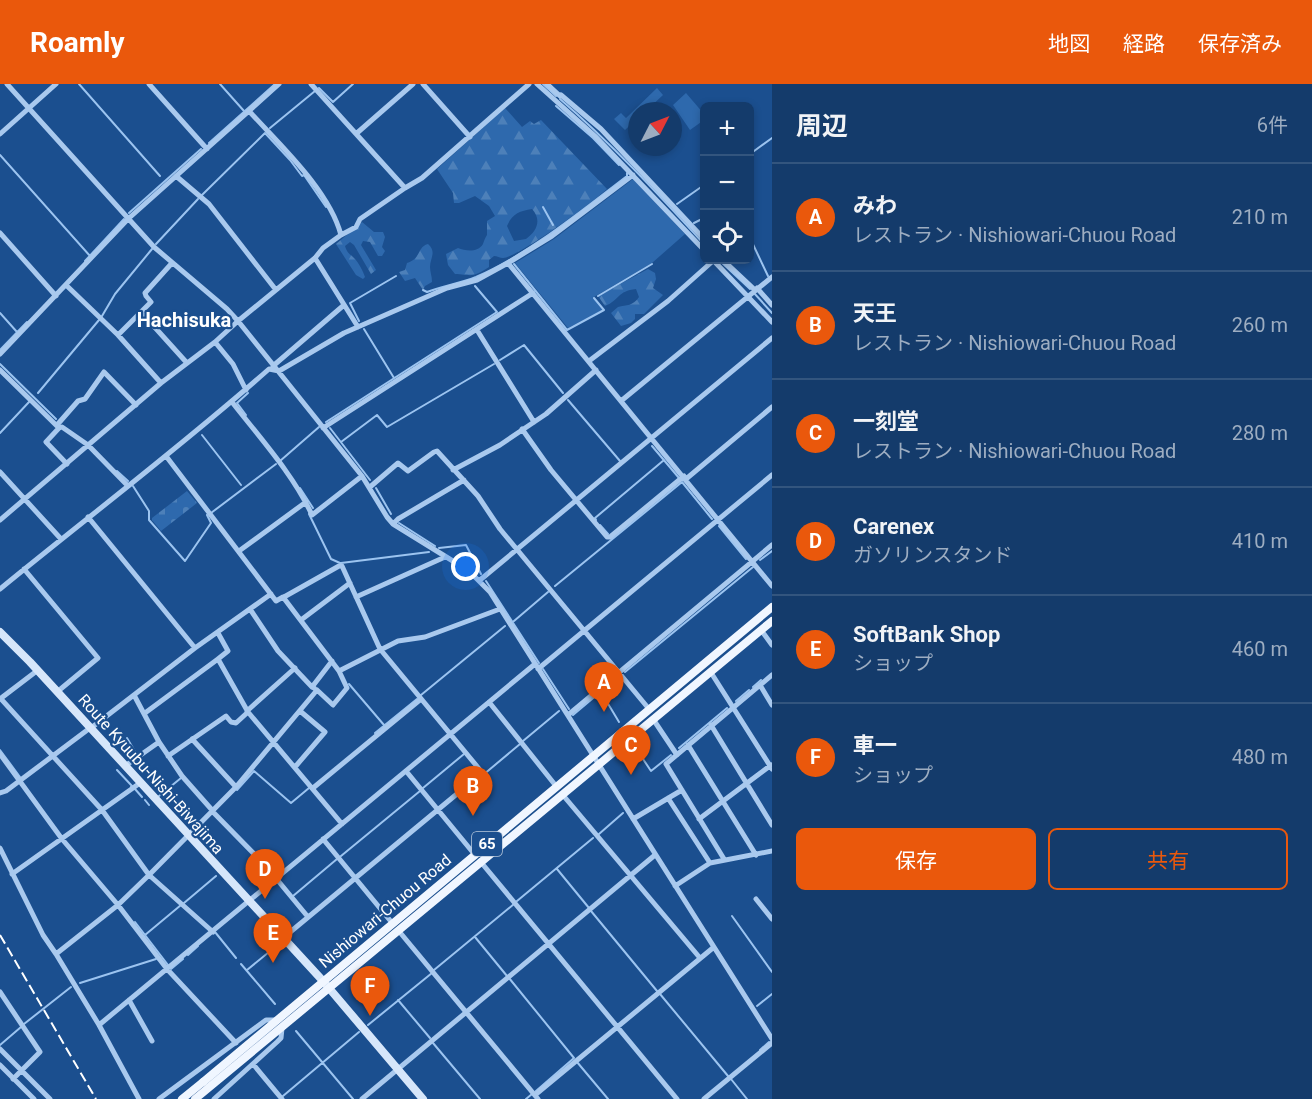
<!DOCTYPE html>
<html lang="ja">
<meta charset="utf-8">
<style>
:root{--surface:#143b6b;--page:#214673;--text:#f1f3f6;--muted:#9dadc1;--line:#33557e;--accent:#ea580c}
body{margin:0;font-family:Roboto,"Noto Sans JP",sans-serif;background:var(--page);color:var(--text)}
.controls{position:absolute;right:18px;top:18px;display:grid;overflow:hidden;border-radius:9px;box-shadow:0 3px 9px #0003}
.controls button{width:54px;height:54px;display:grid;place-items:center;padding:0;border:0;border-bottom:2px solid var(--line);background:var(--surface);color:var(--text);font:30px sans-serif}
.compass{position:absolute;left:628px;top:18px;width:54px;height:54px;border-radius:50%;background:var(--surface);box-shadow:0 3px 9px #0003;rotate:48deg}
.you{position:absolute;left:466px;top:483px;width:21px;height:21px;margin:-15px;border:4px solid #fff;border-radius:50%;background:#1a73e8;box-shadow:0 0 0 9px #1a73e833}
.badge{display:grid;place-items:center;width:39px;height:39px;border-radius:50%;background:var(--accent);color:#fff;font-size:20px;font-weight:700}
.pin{position:absolute;translate:-50% -50px;filter:drop-shadow(0 2px 3px #0008)}
.pin::after{content:'';position:absolute;top:32px;width:21px;height:18px;background:inherit;clip-path:polygon(0 0,100% 0,50% 100%)}
.list{margin:0;padding:0;list-style:none}
h2{display:flex;justify-content:space-between;align-items:center;height:78px;margin:0;padding:0 24px;font-size:26px}
h2 small{font-size:20px;font-weight:400;color:var(--muted)}
.list li{display:grid;grid-template-columns:39px 1fr auto;gap:18px;align-items:center;box-sizing:border-box;height:108px;padding:0 24px;border-top:2px solid var(--line)}
.list b{display:block;font-size:22px;white-space:nowrap}
.list p{margin:0;font-size:20px;white-space:nowrap;color:var(--muted)}
.list em{font-size:20px;font-style:normal;color:var(--muted)}
.actions{display:flex;gap:12px;padding:18px 24px}
.actions a{flex:1;padding:14px 0;border:2px solid var(--accent);border-radius:9px;text-align:center;font-size:21px;color:var(--accent)}
.actions .main{background:var(--accent);color:#fff}
.icon{flex:none;width:33px;height:33px;fill:none;stroke:currentColor;stroke-width:2;stroke-linecap:round;stroke-linejoin:round}
.map{position:relative;flex:none;width:772px;height:1015px;overflow:hidden}
header{display:flex;align-items:center;gap:36px;box-sizing:border-box;height:84px;padding:0 30px;background:var(--accent);color:#fff}
header strong{font-size:28px}
nav{display:flex;gap:33px;margin-inline-start:auto;font-size:21px}
main{display:flex}
aside{flex:1;background:var(--surface)}
.map>svg:first-child{display:block}
</style>
<header>
<strong>Roamly</strong>
<nav><a>地図</a><a>経路</a><a>保存済み</a></nav>
</header>
<main>
<div class="map">
<svg width="772" height="1015" viewBox="0 0 772 1015">
<defs>
<pattern id="forest-firs" width="22" height="20" patternUnits="userSpaceOnUse" patternTransform="scale(1.5)"><rect width="22" height="20" fill="#2e69ad"/><path d="M5 1l3.5 6h-7zM16 11l3.5 6h-7z" fill="#4d80b9"/></pattern>
<pattern id="cemetery-stones" width="16" height="16" patternUnits="userSpaceOnUse" patternTransform="scale(1.5)"><rect width="16" height="16" fill="#2e69ad"/><path d="M2 7V4a2 2 0 0 1 4 0v3zM10 15v-3a2 2 0 0 1 4 0v3z" fill="#4d80b9"/></pattern>
</defs>
<rect width="100%" height="100%" fill="#1b4f8f"/>
<!-- green -->
<path fill="#2e69ad" d="M657 4 663 11 646 27H637V35L625 46 614 35 621 29 626 34Z
M686 9 704 30V36L690 46 673 21Z
M633 95 685 150 652 179 594 213 603 226 568 244 515 179 554 155Z"/>
<!-- forest -->
<path fill="url(#forest-firs)" fill-rule="evenodd" d="M505 24 522 43 530 37 534 40 541 36 607 105C593 118 519 173 503 174 500 174 497 172 494 172L489 176V183C472 194 473 191 455 190L448 181 446 170 458 164C465 167 478 169 483 160 484 157 485 154 487 151V137L495 132 489 122 475 112 459 119H454L453 109 437 85ZM532 125C542 136 537 147 526 155L514 157 507 142C512 130 519 127 532 125Z
M362 138 374 148H383L385 153 382 163 385 167 382 172H378L370 158 363 157 361 161 376 186 371 190 354 161 350 158 345 162C347 169 350 170 354 174 359 179 363 187 365 193L363 195 356 191 336 160Z
M428 160C437 168 430 174 430 183 430 188 432 192 432 198L425 202 423 206 415 194 405 197 399 188 405 186 407 179C421 175 417 163 428 160Z
M648 185 655 189 656 195 653 204 663 211 644 230H635V235L631 239 621 242 611 229 618 223C627 221 633 222 639 213L636 205C617 207 620 216 605 222L598 212Z"/>
<!-- cemetery -->
<path fill="url(#cemetery-stones)" d="M187 407 197 419 161 447 152 436V434Z"/>
<g fill="none" stroke-linecap="round" stroke-linejoin="round">
<!-- stream -->
<path stroke="#9cc4f0" stroke-width="2" d="M79 0 160 92
M220 0 244 27
M543 0 556 12
M319 4 333 18 353 0
M560 15C612 60 658 110 704 160
M556 22 593 54 619 81
M270 44 315 7
M209 59 275 0
M750 70 772 54
M0 71 90 172
M202 111 265 49 290 76 302 92 304 91 326 123
M677 120 704 101
M543 123 553 141
M129 129 201 65
M694 139 704 134
M750 154 768 192
M156 160 198 115
M719 176 750 205
M85 177 124 135
M514 180 567 246 604 226 594 214
M423 206 427 208C443 202 461 199 476 193 529 170 581 127 627 92V89
M754 209 772 229
M598 212 652 180
M0 229 17 248
M102 232 115 210 152 165
M359 237 350 219 396 192
M364 245 394 294
M0 266 27 238
M500 276 524 261 563 309
M0 280 56 335
M38 309 99 236
M568 316 620 377
M246 331 237 319 248 309
M326 338 497 228 475 202
M330 344 370 396
M0 349 29 318
M202 351 241 401
M341 358 377 331 387 343 494 280
M652 362 679 394
M280 377 319 343
M117 387 128 397
M133 402 149 427V436L185 477 211 439 207 431
M300 404 313 424
M376 404 391 430
M211 429 276 380
M309 430 331 475 340 479
M596 436 595 434 664 376
M399 439 435 462
M600 441 608 450
M719 442 746 475
M439 464 466 461 481 490
M760 476 772 467
M341 479 429 468
M486 497 539 579
M555 502 682 398 712 435
M514 537 548 508
M543 585 569 625
M625 588 753 483
M349 600 384 641
M753 603 761 596
M601 608 619 638
M421 611 505 542
M736 617 749 606
M573 631 617 594
M375 649 417 615
M127 654 137 671
M523 657 559 627
M635 663 651 687 671 671
M679 664 727 624
M0 666 20 693
M117 686 132 702 131 703
M483 691 520 660
M423 704 464 670
M135 705 142 713
M237 706 254 687 291 719 309 704
M159 712 181 694
M145 716 149 721
M599 750 623 729
M341 772 420 707
M557 785 589 824
M293 812 337 775
M517 817 593 754
M184 819 216 792
M591 827 657 907
M732 832 772 888
M135 838 168 881
M215 848 236 874
M145 851 181 821
M475 853 507 892
M188 871 198 862
M241 880 275 920
M171 885 183 875
M247 886 280 859
M434 886 514 820
M509 894 574 974 536 1007
M80 899 156 875
M660 910 728 992
M398 916 430 954
M757 922 772 910
M24 940 71 903
M368 941 432 889
M296 947 353 1015
M433 959 480 1015
M0 961 21 943
M760 966 769 958
M577 978 608 1015
M731 995 747 1015
M283 1012 359 948
M526 1015 532 1010"/>
<!-- minor -->
<path stroke="#a9c9ee" stroke-width="5" d="M7 0 154 163 227 225 238 237 362 392 387 433 393 440 469 487 490 508 772 955
M149 0 207 65
M311 0 405 104 422 94 529 0
M423 0 470 53
M537 0 595 52 704 166
M547 0 560 12
M561 11 601 45 704 155
M357 49 413 0
M0 50 56 0
M176 92 209 120 276 206
M0 149 56 212
M341 151 356 143 360 135 405 104
M315 174 358 243
M713 176 772 238
M723 176 755 206
M508 179 772 502
M66 201 118 251 161 299
M757 204 772 221
M141 228 187 279
M477 246 534 338
M118 251 151 218 146 212 145 209 172 179
M215 258 233 280 246 306
M0 270 128 135 279 0
M589 277 668 217 714 176
M273 282 344 221
M0 286 59 344 46 358 67 380
M621 317 772 193
M232 318C260 354 293 390 312 431L362 392
M57 341 78 317 85 315 104 288 136 321
M59 344 62 343 88 361 127 401
M323 344 533 209
M522 345 551 386 607 453H610L684 392
M453 386 500 361 546 330 596 286
M0 388 61 455
M686 395 772 323
M370 403 398 379 408 387 434 368 437 367 478 412 500 445 649 625
M88 433 195 564
M0 436 161 299 215 258 238 237 315 174 323 164 341 151C329 106 280 61 249 27
M393 440 398 435 464 396
M239 467 306 418
M24 485 98 574 57 608
M480 496 772 254
M0 505C89 432 182 362 269 285L279 287 344 249 447 204 477 196 508 179 552 152 633 91
M356 513 445 473
M250 525 278 567 312 603
M301 536 350 499
M761 546 772 561
M218 549 228 567 218 575 248 628 342 740
M538 585 772 391
M339 587 398 557 425 553 500 525
M710 587 772 685
M760 601 772 621
M314 604 312 603 332 577
M134 611 159 658 182 692 212 726
M0 615 38 586
M1 615 102 726 149 791 213 848
M489 618 556 702
M247 627 295 584
M145 629 218 575
M568 631 772 461
M653 635 677 671
M711 641 772 741
M91 644 195 564 271 510
M192 655 236 703
M688 661 756 771
M0 670 62 755 118 821 167 885 236 959
M168 672 226 632 231 638 236 639 248 628
M125 682 159 658
M295 683 325 648 300 627
M406 687 475 771
M313 704 421 615
M0 709 6 707 90 644
M562 710 700 874
M668 714 710 779
M212 727 265 781 308 833
M633 735 682 706
M699 735 771 681
M323 755 393 840
M0 764 43 851 56 870 99 941 139 1015
M724 775 666 680 772 591
M480 777 677 1015
M12 790 140 699
M675 802 710 779 772 767
M756 815 772 835
M398 846 538 1015
M283 854 481 690 480 686 380 565 342 482H339L284 513
M56 870 118 821 149 791 236 703 317 606 333 621 347 604 339 587 283 513 276 517 166 372
M0 908 40 968 13 995
M129 916 152 957
M99 941 535 580
M0 965 50 1015
M253 980 282 1015
M0 981 34 1015
M535 1011 714 863
M159 1015 266 936H275
M214 1015 277 958 281 954 282 944
M362 1015 655 771
M704 1015 772 959"/>
<!-- secondary -->
<path stroke="#d6e6fa" stroke-width="8" d="M0 548 30 578 323 897 423 1015"/>
<!-- primary -->
<path stroke="#f0f6ff" stroke-width="8" d="M203 998 772 523
M195 1015 772 537"/>
<!-- rail -->
<path stroke="#fff" stroke-width="2" stroke-dasharray="10 4.5" stroke-linecap="butt" d="M0 851 96 1015"/>
<!-- primary-bridge -->
<path stroke="#f0f6ff" stroke-width="8" d="M182 1015 203 998"/>
</g>
<g text-anchor="middle" dominant-baseline="central" stroke-width="4.5" stroke-linejoin="round" paint-order="stroke">
<!-- shield labels -->
<rect fill="#1b4f8f" stroke="#bbcadd" stroke-width="1.5" x="472" y="748" width="30" height="24" rx="4.5"/>
<g font-size="15" font-weight="bold" fill="#fff">
<text x="487" y="760">65</text>
</g>
<!-- street labels -->
<g font-size="16" fill="#fff" stroke="#1b4f8f">
<text transform="translate(151 690) rotate(48)">Route Kyuubu-Nishi-Biwajima</text>
<text transform="translate(385 827) rotate(-40)">Nishiowari-Chuou Road</text>
</g>
<!-- quarter labels -->
<g font-size="20" font-weight="bold" fill="#fff" stroke="#1b4f8f">
<text x="184" y="236">Hachisuka</text>
</g>
</g>
</svg>
<div class="controls">
<button>+</button>
<button>−</button>
<button><svg class="icon" aria-label="locate" viewBox="0 0 24 24"><circle cx="12" cy="12" r="6"/><path d="M12 2v4M12 18v4M2 12h4M18 12h4"/></svg></button>
</div>
<svg class="compass" viewBox="-18 -18 36 36"><path d="M0-13l5 13h-10z" fill="#e53935"/><path d="M0 13l5-13h-10z" fill="#9dadc1"/></svg>
<div class="you"></div>
<div class="pin badge" style="left:604px;top:628px">A</div>
<div class="pin badge" style="left:473px;top:732px">B</div>
<div class="pin badge" style="left:631px;top:691px">C</div>
<div class="pin badge" style="left:265px;top:815px">D</div>
<div class="pin badge" style="left:273px;top:879px">E</div>
<div class="pin badge" style="left:370px;top:932px">F</div>
</div>
<aside>
<h2>周辺<small>6件</small></h2>
<ul class="list">
<li><span class="badge">A</span><div><b>みわ</b><p>レストラン · Nishiowari-Chuou Road</p></div><em>210 m</em></li>
<li><span class="badge">B</span><div><b>天王</b><p>レストラン · Nishiowari-Chuou Road</p></div><em>260 m</em></li>
<li><span class="badge">C</span><div><b>一刻堂</b><p>レストラン · Nishiowari-Chuou Road</p></div><em>280 m</em></li>
<li><span class="badge">D</span><div><b>Carenex</b><p>ガソリンスタンド</p></div><em>410 m</em></li>
<li><span class="badge">E</span><div><b>SoftBank Shop</b><p>ショップ</p></div><em>460 m</em></li>
<li><span class="badge">F</span><div><b>車一</b><p>ショップ</p></div><em>480 m</em></li>
</ul>
<div class="actions"><a class="main">保存</a><a>共有</a></div>
</aside>
</main>
